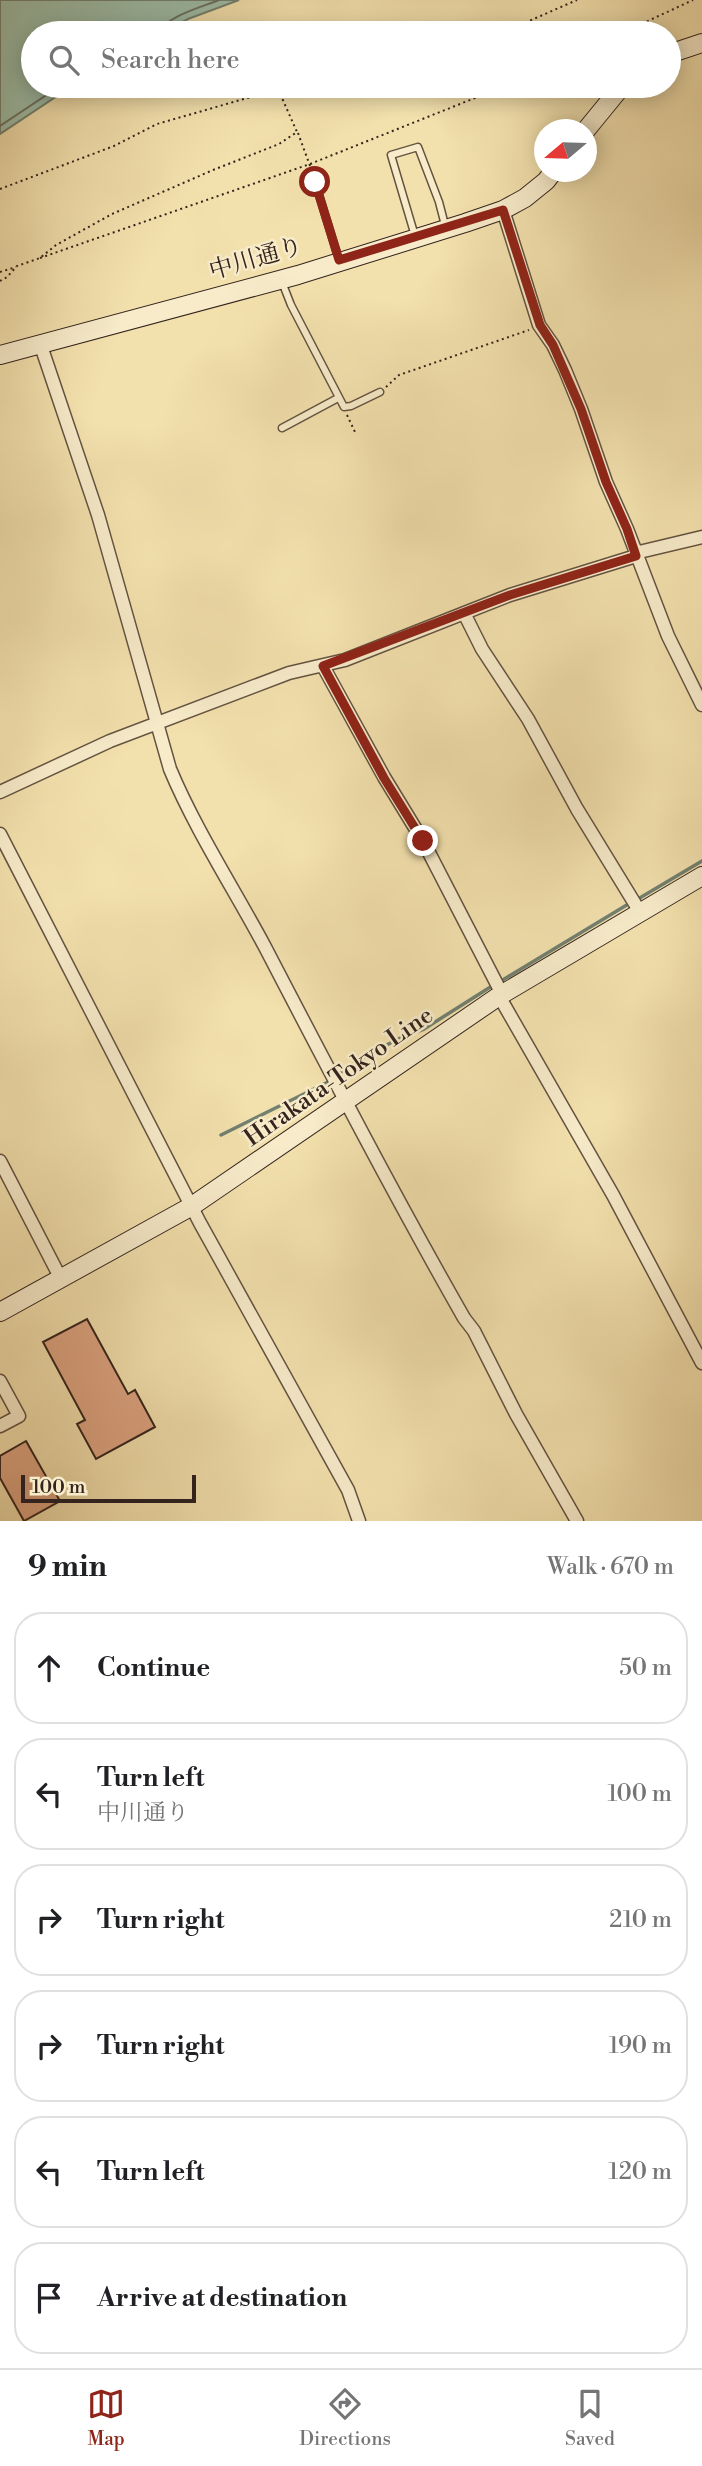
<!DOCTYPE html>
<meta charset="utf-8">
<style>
:root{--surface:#fff;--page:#f6f6f6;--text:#202124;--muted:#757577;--line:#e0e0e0;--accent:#8f2418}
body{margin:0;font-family:"Libre Bodoni","Noto Serif JP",serif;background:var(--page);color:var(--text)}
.compass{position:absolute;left:534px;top:119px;width:63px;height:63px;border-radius:50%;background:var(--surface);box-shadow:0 4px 18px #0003;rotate:251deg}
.scale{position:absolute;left:21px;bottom:18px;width:175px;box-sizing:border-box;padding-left:7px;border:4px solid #34241d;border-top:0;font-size:19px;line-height:24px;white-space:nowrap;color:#34241d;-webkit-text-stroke:5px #f7ebca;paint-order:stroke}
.stop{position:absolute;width:21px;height:21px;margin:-16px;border:5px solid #8f2418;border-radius:50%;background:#fff}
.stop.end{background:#8f2418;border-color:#fff;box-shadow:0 2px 7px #0008}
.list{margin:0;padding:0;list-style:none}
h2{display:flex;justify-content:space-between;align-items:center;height:91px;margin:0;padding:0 28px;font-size:30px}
h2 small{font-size:23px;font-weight:400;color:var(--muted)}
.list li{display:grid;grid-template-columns:46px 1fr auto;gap:21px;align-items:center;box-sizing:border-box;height:112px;margin:0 14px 14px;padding:0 14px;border:2px solid var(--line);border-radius:28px}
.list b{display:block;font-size:26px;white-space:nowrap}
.list p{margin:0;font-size:23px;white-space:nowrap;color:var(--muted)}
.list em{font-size:23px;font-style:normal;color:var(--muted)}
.icon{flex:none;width:38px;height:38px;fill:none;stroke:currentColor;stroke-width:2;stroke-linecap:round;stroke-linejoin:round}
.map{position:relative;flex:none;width:702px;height:1521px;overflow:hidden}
.search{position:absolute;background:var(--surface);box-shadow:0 4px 18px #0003;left:21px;right:21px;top:21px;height:77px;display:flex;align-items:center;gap:18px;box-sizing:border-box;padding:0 24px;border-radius:38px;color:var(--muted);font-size:26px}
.sheet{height:847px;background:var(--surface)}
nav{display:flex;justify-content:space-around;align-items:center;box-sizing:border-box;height:98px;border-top:2px solid var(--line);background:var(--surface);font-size:19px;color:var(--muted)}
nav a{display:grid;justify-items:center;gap:4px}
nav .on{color:var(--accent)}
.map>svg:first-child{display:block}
</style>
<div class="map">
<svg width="702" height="1521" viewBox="0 0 702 1521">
<rect width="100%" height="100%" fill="#f2e0ad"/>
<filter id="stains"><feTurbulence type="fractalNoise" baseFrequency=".00286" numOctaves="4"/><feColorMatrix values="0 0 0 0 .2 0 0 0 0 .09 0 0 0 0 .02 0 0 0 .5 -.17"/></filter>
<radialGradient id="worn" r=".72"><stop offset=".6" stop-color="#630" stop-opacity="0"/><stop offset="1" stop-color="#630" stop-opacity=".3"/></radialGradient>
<!-- water -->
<path fill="#9bbda8" stroke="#728070" stroke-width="2" d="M0 0H239L188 19 162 33H33V86H72L0 134Z"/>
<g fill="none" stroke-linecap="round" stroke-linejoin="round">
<!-- shore -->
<path stroke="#687062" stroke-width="2" d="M160 33C163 17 205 6 219 0
M0 126 60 86"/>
<!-- stream -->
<path stroke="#728070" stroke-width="3.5" d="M638 899 702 861
M501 981 630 903
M338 1074 359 1060 396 1040 424 1029 492 986
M221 1135 332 1080"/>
</g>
<!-- building -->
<path fill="#dca381" stroke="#34241d" stroke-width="2" d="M87 1319 128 1394 135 1390 155 1427 96 1459 77 1424 85 1420 43 1342Z
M26 1441 60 1501 24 1521 0 1478V1456Z"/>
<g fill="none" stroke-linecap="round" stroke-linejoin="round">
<!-- lane casing -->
<g stroke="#645341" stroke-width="9">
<path id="lane" d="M315 182 339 260
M415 236 391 155 418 147 439 202 446 229
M282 282 291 305 344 407 351 406 380 392
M282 428 338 398"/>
</g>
<!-- street casing -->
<g stroke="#645341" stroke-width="15">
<path id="street" d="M503 210 539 325 553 345 565 370 581 409 606 482 627 529 668 636 702 705
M40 343 98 515 170 769C195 829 234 889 265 947 330 1072 395 1197 464 1318L474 1331 516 1414 577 1521
M635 553 702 537
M464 613 482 649 528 719 577 809 640 912
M323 666 384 777 423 841 502 994
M0 792 110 741 289 673 345 660 510 595 636 556
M0 834 200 1223 348 1490 359 1521
M499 996 613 1195 702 1363
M0 1161 61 1279
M0 1381 19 1416 0 1426"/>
</g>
<!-- secondary casing -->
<g stroke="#34241d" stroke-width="20">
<path id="secondary" d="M669 54 702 43
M586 130 622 86
M0 355 298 275 465 223 503 210 525 198 546 181 553 172
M0 1312 192 1206 499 996 702 876"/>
</g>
<!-- path -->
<path stroke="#34241d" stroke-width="2" stroke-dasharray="2 3.5" stroke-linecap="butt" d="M455 33 513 28 577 0
M622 33 693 0
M298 133 313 174
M0 189 114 146 157 124 289 86
M40 258 310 164 505 86
M0 272 16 267
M0 281 7 277 17 266 40 258 56 245 112 214 213 170 279 144 297 132 278 89
M386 387 399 375 529 330
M347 415 355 432"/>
<!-- lane -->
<use href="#lane" stroke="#f7ebca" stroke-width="6"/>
<!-- street -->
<use href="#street" stroke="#f7ebca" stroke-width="12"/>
<!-- secondary -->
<use href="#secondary" stroke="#f7ebca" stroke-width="18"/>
</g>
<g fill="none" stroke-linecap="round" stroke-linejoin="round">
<!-- route -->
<path stroke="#8f2418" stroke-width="9" d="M315 182 339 260 503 210 540 325 553 345 581 409 606 482 627 529 636 556 510 595 323 666 384 778 423 841"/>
</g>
<g text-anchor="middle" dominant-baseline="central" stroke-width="5" stroke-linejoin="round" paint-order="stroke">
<!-- street labels -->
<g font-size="24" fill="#34241d" stroke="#f7ebca">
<text transform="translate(256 259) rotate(-16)">中川通り</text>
<text transform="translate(339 1077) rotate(-35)">Hirakata-Tokyo Line</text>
</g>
</g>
<rect width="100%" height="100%" filter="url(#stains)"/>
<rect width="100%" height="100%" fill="url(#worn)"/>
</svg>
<svg class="compass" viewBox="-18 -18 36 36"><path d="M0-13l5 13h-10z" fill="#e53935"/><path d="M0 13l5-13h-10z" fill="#757577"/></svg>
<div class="scale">100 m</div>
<div class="stop" style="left:315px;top:182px"></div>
<div class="stop end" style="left:423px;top:841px"></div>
<div class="search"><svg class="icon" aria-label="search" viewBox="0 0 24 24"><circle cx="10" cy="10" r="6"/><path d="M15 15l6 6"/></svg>Search here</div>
</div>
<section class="sheet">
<h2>9 min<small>Walk · 670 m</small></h2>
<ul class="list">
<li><svg class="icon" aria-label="ahead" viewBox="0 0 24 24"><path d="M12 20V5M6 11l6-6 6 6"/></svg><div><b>Continue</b></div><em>50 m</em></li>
<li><svg class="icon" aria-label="left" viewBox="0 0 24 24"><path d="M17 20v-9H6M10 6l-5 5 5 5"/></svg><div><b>Turn left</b><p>中川通り</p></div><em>100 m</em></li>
<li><svg class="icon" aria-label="right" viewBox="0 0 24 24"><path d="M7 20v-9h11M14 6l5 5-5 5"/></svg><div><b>Turn right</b></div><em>210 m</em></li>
<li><svg class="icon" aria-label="right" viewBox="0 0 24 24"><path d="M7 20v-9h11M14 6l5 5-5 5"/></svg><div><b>Turn right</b></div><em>190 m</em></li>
<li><svg class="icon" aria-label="left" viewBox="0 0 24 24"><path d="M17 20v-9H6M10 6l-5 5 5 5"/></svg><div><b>Turn left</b></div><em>120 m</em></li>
<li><svg class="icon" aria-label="arrive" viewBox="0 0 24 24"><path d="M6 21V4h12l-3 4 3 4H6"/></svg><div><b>Arrive at destination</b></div></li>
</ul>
</section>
<nav>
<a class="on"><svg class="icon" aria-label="map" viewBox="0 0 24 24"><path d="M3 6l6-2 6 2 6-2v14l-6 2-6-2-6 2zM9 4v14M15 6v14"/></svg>Map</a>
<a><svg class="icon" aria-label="directions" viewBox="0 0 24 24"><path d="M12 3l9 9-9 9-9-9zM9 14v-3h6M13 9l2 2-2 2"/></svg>Directions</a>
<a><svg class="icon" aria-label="saved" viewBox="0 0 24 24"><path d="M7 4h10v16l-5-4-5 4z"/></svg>Saved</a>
</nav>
